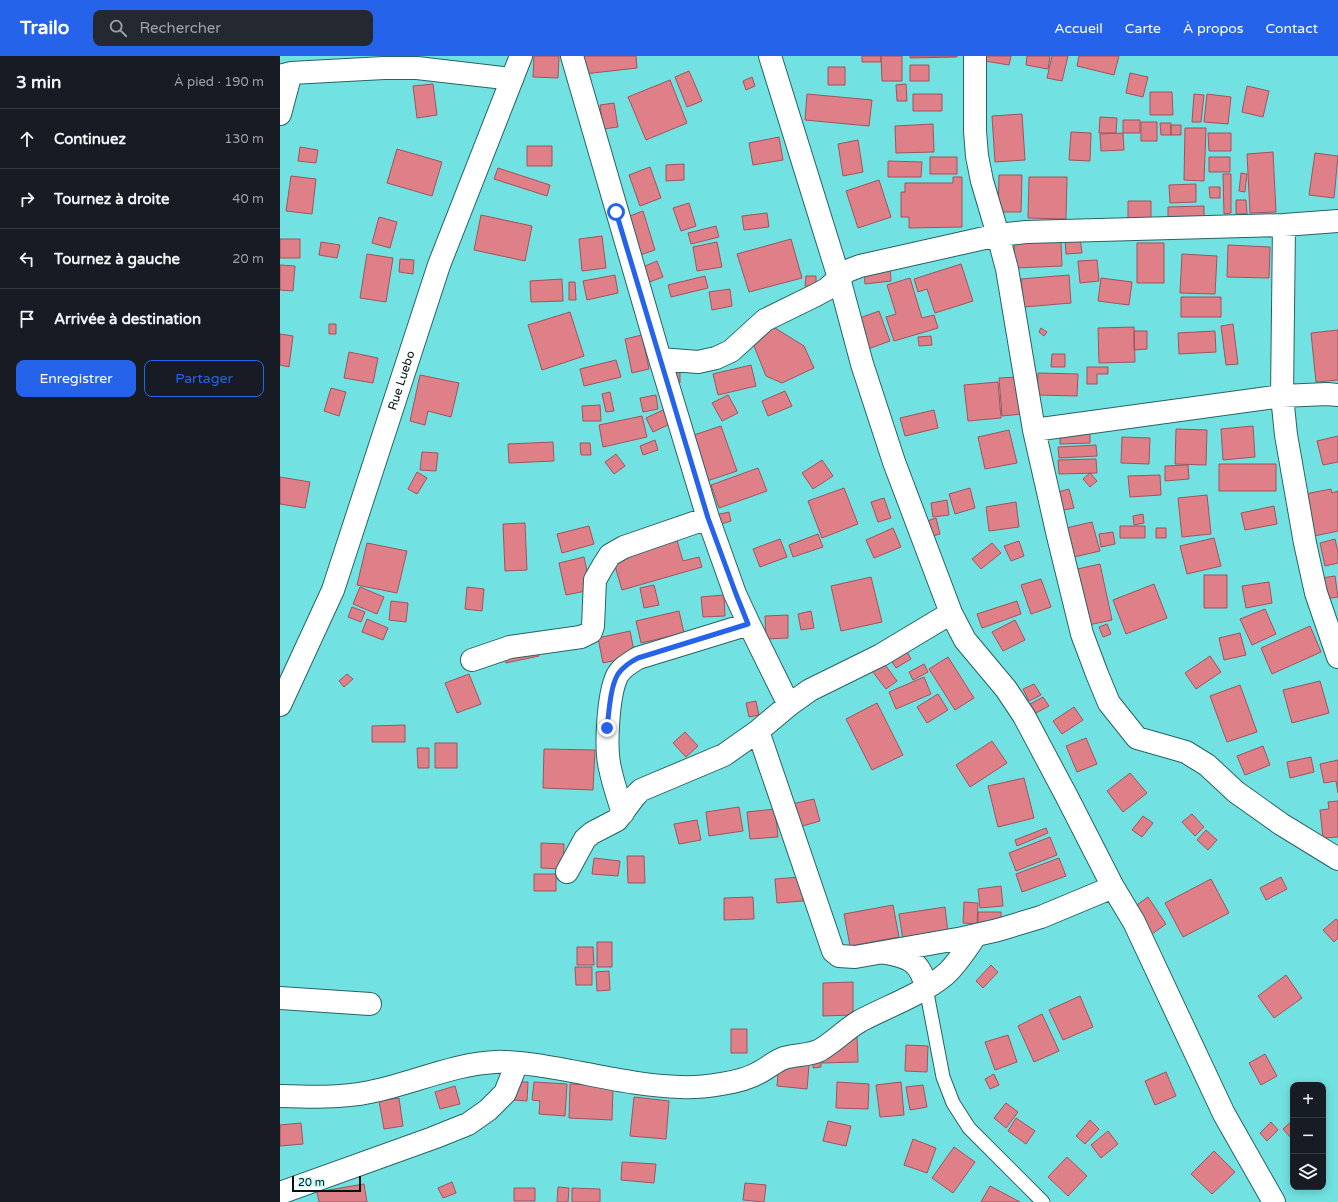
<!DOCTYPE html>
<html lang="fr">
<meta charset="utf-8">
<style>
:root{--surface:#171b24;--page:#242831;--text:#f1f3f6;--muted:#9ea1a6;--line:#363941;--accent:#2563eb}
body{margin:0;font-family:"Varela Round",sans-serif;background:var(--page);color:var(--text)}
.controls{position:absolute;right:12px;bottom:12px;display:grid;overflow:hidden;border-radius:8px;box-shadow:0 2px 10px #0003}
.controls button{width:36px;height:36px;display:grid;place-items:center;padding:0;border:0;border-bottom:1px solid var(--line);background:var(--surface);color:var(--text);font:20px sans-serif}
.scale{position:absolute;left:12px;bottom:10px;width:69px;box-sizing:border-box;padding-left:4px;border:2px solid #001314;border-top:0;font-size:11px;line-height:14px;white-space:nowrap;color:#001314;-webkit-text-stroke:3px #c6f9f8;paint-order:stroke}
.stop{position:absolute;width:12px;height:12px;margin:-9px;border:3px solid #2563eb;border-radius:50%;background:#fff}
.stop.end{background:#2563eb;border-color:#fff;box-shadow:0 1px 4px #0008}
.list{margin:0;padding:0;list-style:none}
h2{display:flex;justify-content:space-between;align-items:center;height:52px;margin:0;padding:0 16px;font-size:17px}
h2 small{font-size:13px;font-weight:400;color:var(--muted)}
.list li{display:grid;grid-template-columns:26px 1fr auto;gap:12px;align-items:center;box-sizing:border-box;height:60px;padding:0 16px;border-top:1px solid var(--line)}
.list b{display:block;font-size:15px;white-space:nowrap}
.list em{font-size:13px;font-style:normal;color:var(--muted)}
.actions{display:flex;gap:8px;padding:12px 16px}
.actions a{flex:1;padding:9px 0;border:1px solid var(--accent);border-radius:8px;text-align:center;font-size:14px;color:var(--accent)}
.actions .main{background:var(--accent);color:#fff}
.icon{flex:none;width:22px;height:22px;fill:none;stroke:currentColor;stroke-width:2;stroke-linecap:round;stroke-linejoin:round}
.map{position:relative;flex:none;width:1058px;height:1146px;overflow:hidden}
header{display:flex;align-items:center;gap:24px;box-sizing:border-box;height:56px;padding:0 20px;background:var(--accent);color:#fff}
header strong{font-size:19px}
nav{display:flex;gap:22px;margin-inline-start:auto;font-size:14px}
.search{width:280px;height:36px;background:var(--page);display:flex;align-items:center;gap:10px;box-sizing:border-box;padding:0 14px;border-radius:8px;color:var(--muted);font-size:15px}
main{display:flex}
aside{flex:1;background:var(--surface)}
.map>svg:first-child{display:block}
</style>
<header>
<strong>Trailo</strong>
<div class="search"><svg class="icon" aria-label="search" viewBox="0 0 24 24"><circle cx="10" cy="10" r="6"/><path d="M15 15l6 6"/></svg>Rechercher</div>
<nav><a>Accueil</a><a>Carte</a><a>À propos</a><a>Contact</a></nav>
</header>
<main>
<aside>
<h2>3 min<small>À pied · 190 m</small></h2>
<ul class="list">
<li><svg class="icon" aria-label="ahead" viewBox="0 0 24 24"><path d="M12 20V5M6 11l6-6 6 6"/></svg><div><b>Continuez</b></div><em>130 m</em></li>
<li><svg class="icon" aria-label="right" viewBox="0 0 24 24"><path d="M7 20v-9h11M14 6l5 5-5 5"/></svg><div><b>Tournez à droite</b></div><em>40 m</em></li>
<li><svg class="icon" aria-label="left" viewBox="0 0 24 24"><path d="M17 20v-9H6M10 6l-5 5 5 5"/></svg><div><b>Tournez à gauche</b></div><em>20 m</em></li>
<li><svg class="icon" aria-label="arrive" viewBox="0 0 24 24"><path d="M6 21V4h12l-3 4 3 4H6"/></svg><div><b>Arrivée à destination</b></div></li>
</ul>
<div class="actions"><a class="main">Enregistrer</a><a>Partager</a></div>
</aside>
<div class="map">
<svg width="1058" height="1146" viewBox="0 0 1058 1146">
<rect width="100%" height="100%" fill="#71e2e1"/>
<!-- building -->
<path fill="#df7f88" stroke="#a1535b" d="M254 0H279L278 22 253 21Z
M302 0H356L357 12 304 18Z
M582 0H601V6H582Z
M601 0H622V25H602Z
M630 0H677V1L630 2Z
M705 0H731L729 9 705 5Z
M747 0H770L768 13 746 9Z
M772 0H788L782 25 767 22Z
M799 0H839L834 19 797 10Z
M630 9H649V25H630Z
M548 11H565V29H548Z
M409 15 422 45 407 51 395 21Z
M850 17 868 21 863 41 846 37Z
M472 21 475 30 466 34 463 25Z
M390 24 407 67 366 84 348 41Z
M153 28 157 59 137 62 133 30Z
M626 28 627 45H617L616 29Z
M967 30 989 35 983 61 962 56Z
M870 36H892L893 59H870Z
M527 38 592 44 589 70 525 64Z
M633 38H662V55H633Z
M914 38 924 39 921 66H912Z
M927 38 951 41 948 68 924 66Z
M334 47 338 71 323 73 320 49Z
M742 58 745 104 715 106 712 60Z
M820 61 837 62 836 77H819Z
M843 64H860V77H843Z
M861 66H877V85H861Z
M880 67H891V79H881Z
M653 68 654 96 616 97 615 70Z
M891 69H901V79H891Z
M905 72H926L924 125 904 124Z
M791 76 811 77 810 105 789 104Z
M843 77 844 94 821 95 820 78Z
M928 77H951V95H929Z
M499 81 503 104 473 109 469 87Z
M578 84 583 116 563 120 558 88Z
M247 90H272V110H247Z
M20 91 38 94 36 107 18 105Z
M117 93 162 106 152 140 107 127Z
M993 96 996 156 970 157 967 98Z
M1035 97 1058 100 1054 142 1029 139Z
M650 101H677V118H650Z
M929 101H950V116H929Z
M608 105 642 106 641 121H608Z
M404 108V124L386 125V109Z
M370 111 381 142 360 150 349 119Z
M218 112 270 129 267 140 214 123Z
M961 117 967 118 965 136 959 135Z
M943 118H951V157L944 158Z
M719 119H742L741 156H718Z
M11 120 36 123 32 158 6 155Z
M673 121H682V171L629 172V161H621V136H625V127H673Z
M749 121H787L786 163 748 162Z
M599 124 611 161 578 172 566 135Z
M916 128V146L890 147 889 129Z
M929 131H940V142H930Z
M956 144H966L967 158H956Z
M848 145H871V168H848Z
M409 147 416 170 401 175 393 152Z
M924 150V165H888V151Z
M363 155 375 194 360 199 347 161Z
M487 157 489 171 464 174 462 160Z
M201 159 252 170 245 205 194 194Z
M99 161 117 166 110 192 92 187Z
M436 170 439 181 411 188 408 177Z
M322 180 326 212 302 215 299 183Z
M800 181 802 197 786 198 785 182Z
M0 183H20V202H0Z
M511 183 522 222 469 236 457 198Z
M781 185 782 210 735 212 734 187Z
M41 186 60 189 57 202 39 199Z
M437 186 442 211 417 215 413 191Z
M857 187H884V227H857Z
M948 189 990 191 989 222 947 221Z
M87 198 113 202 106 246 80 242Z
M902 198 937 200 935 238 900 237Z
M120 203 134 204 133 218 119 216Z
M817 204 819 225 800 227 798 205Z
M377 205 383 221 364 228 358 213Z
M681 208 693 245 655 257 647 233 638 236 634 223Z
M0 209 15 210 13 235 0 234Z
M610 210 611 225 585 228 584 213Z
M335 219 338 237 307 244 303 225Z
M789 219 791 247 744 251 741 223Z
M425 220 428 232 391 241 388 229Z
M526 220H536V231L525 230Z
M630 222 642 262 654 259 658 272 614 285 606 261 616 258 607 229Z
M821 222 852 226 849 249 818 245Z
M282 223 283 245 251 246 250 225Z
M289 226H295L296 244H289Z
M450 233 452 250 432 254 429 236Z
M901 241H941V261H901Z
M599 255 610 285 588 293 577 263Z
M290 256 304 300 262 314 248 269Z
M487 267 524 290 534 312 502 327 486 320 474 290Z
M49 268H56V278H49Z
M953 268 958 308 946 309 941 270Z
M854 271 855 306 819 307 818 272Z
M761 272 767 276 764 280 759 276Z
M1058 274V324L1036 326 1031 277Z
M854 275H867V293L854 294Z
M935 275 936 296 899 298 898 277Z
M0 278 13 280 9 311 0 309Z
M362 279 369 313 352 317 345 283Z
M651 280 652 289 639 290 638 281Z
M69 296 98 302 93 327 64 322Z
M772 298H785V311H771Z
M336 304 341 321 304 330 300 313Z
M471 309 476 330 438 339 433 318Z
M807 311H828V318H817V328H807Z
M388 313H400V327H388Z
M758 317 798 318 797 340 757 339Z
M140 319 179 327 171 361 148 355 145 369 130 365Z
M739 321 742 358 722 360 719 322Z
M718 326 721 362 688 365 684 329Z
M51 332 66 336 59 360 44 355Z
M505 335 512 350 488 360 482 345Z
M330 336 334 355 326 356 322 338Z
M376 339 378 353 363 356 360 342Z
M448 339 458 357 442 365 432 347Z
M320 349 321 365H303L302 350Z
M383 354 390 368 373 376 366 362Z
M654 354 658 372 625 380 620 362Z
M362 360 367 381 323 391 319 369Z
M441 370 457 415 427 425 411 380Z
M973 370 975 401 943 404 941 373Z
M810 373V387L780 388V374Z
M896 373 927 374 926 409 895 408Z
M729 374 737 407 705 413 698 381Z
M1058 380V406L1043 409 1037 385Z
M842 381 870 382 869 408 841 407Z
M375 384 378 394 363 399 360 390Z
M273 386 274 405 229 407 228 388Z
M300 387H310L311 399H301Z
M816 389 817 400 779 402 778 391Z
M142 396 158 397 156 415 140 414Z
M336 398 345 410 334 418 325 406Z
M816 403 817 417 779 418 778 404Z
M542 404 553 420 533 433 522 417Z
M939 408H996V435H939Z
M908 409 909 423 885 425V410Z
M478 412 487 435 439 452 431 429Z
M137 416 147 422 137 438 128 433Z
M810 417 817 425 810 431 803 423Z
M880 419 881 439 850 441 848 420Z
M0 421 30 426 25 452 0 448Z
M564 432 578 468 542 482 528 445Z
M690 432 695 452 675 458 669 438Z
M789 433 794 452 779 455 774 437Z
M1051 433 1052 437 1058 435V475L1034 480 1025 438Z
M927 439 931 478 902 481 898 442Z
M604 442 611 462 598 466 591 446Z
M667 444 669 459 653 461 651 447Z
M736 446 739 471 709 475 706 451Z
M994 450 997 468 965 474 961 457Z
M449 456 451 465 438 469 435 459Z
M863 458 864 467 854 469 853 460Z
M656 462 660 478 645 482 641 467Z
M812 466 820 495 794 501 786 472Z
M245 467 247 514 225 515 223 468Z
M309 470 314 488 282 497 277 478Z
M840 470H865V482H840Z
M613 472 621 491 594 502 586 484Z
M876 472H886V482H876Z
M394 474 403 505 419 501 422 511 342 534 330 493Z
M833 476 835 488 821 491 819 478Z
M538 478 543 491 513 501 509 489Z
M934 482 941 510 907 518 900 490Z
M500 483 507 501 480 511 473 493Z
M1055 483 1058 496V507L1045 510 1040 487Z
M739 485 744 500 731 505 724 490Z
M87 487 127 495 117 537 77 529Z
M712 487 721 497 701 513 692 503Z
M304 501 311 534 286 539 279 507Z
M820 508 832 564 804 570 793 514Z
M924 519H947V552H924Z
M1055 520 1058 541 1046 543 1041 522Z
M591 521 602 566 561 575 551 530Z
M761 523 771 551 751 558 741 529Z
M989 526 992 547 966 552 962 530Z
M874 528 887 562 846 578 833 544Z
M374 529 379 549 364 552 360 532Z
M80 531 104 541 97 558 73 548Z
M187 531 204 533 202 555 185 553Z
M444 539 445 560 423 561 421 541Z
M111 545 128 547 126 566 109 564Z
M737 545 741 558 702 572 697 558Z
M72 551 85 556 81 566 68 561Z
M985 553 996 578 972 589 960 563Z
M399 555 404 577 361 587 356 565Z
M531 555 534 572 521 574 518 558Z
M508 559V582L486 583 485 560Z
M87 563 108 572 103 584 82 576Z
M735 564 745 584 723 595 712 576Z
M827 568 831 578 823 581 819 571Z
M1030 570 1041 596 992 618 981 592Z
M350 575 355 600 323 607 318 582Z
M960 577 966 599 944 604 939 582Z
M257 586 259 600 226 607 223 593Z
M625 592 631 603 616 612 609 601Z
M930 600 941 616 916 633 905 617Z
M668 601 694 642 675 654 649 613Z
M603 606 617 625 606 633 592 615Z
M644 608 648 616 633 624 629 616Z
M67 618 73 623 64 631 59 625Z
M189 618 201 648 177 657 165 627Z
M644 621 651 638 616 653 609 636Z
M1040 625 1049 657 1012 667 1003 634Z
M754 628 761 639 749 645 743 633Z
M960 629 977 676 947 686 930 640Z
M658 638 668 654 647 667 637 651Z
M763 641 769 650 756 657 750 648Z
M476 645 479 659 469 661 466 647Z
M597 647 623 699 592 714 566 663Z
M794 651 803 664 782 678 773 665Z
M125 669V686H92V670Z
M405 676 418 690 406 701 393 687Z
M806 682 817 708 797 716 786 690Z
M712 685 727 707 690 731 676 709Z
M155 687H177V712H155Z
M983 690 990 709 965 719 957 700Z
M137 692H149V712H138Z
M264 693 315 694 313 734 263 732Z
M1031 701 1034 716 1010 722 1007 706Z
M1058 704V737L1056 725 1044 727 1040 708Z
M850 717 867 737 843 756 827 735Z
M744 722 754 762 718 771 708 730Z
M534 743 540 765 519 771 512 748Z
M1058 745V781L1043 782 1040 754 1049 753 1048 746Z
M459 751 463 775 429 780 426 756Z
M495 753 498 781 470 783 467 756Z
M912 758 924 771 915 780 902 766Z
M863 760 873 767 862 781 852 774Z
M417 764 421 784 399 788 394 768Z
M766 772 768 777 737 790 735 784Z
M926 774 937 784 928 794 917 784Z
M770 781 777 799 736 815 729 797Z
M261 787 284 788 283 813 261 812Z
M347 800H364L365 827H348Z
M314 802 340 805 338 820 312 818Z
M779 802 786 820 742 836 736 818Z
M254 818H276V835H254Z
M521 821 523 845 497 847 495 823Z
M1001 821 1007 833 986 844 980 832Z
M931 823 949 857 903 881 885 847Z
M721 830 723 850 700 852 698 833Z
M473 841 474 863 444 864V842Z
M868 841 886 868 872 878 854 851Z
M684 846 698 847 697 868 683 867Z
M613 849 619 881 570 890 564 858Z
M665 851 668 877 623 884 619 858Z
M698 856H721V866L698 867Z
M1056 863 1058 865V882L1054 886 1043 874Z
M317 886H332V911H317Z
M297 891H313L314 909H297Z
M711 909 718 916 703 932 696 925Z
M295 911H312V929H296Z
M329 915 330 934 317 935 316 916Z
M1006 919 1022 942 994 962 978 940Z
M573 926V959L543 960V927Z
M800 940 813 971 783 984 769 954Z
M762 958 779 995 754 1006 738 970Z
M451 973H467V997H451Z
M577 978 578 1006 542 1007V979Z
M728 979 737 1006 715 1014 705 986Z
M626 989 648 990 647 1016 625 1015Z
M500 995 530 998 527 1033 497 1030Z
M985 998 997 1020 981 1029 969 1007Z
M533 1003H541V1011L533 1012Z
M886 1016 896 1040 875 1049 865 1025Z
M714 1018 719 1029 710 1033 705 1023Z
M235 1026H248L247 1045 234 1044Z
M254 1026 287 1028 285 1060 259 1058 260 1045 252 1044Z
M557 1026 589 1028 588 1053 556 1052Z
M621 1026 624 1059 600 1061 596 1029Z
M290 1028 333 1030 332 1064 289 1062Z
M643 1029 647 1051 630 1054 626 1031Z
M175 1030 180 1048 160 1053 155 1036Z
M354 1041 389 1045 386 1083 350 1080Z
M119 1042 123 1070 104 1073 99 1045Z
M726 1047 738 1056 726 1072 714 1062Z
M736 1062 755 1075 746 1088 728 1075Z
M810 1064 819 1073 805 1088 796 1080Z
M1013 1064V1084L1003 1073Z
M548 1065 571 1070 566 1090 543 1085Z
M991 1066 998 1074 987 1085 980 1077Z
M21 1067 23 1088 0 1090V1069Z
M828 1075 838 1088 821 1102 811 1089Z
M633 1083 656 1092 647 1117 624 1109Z
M674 1091 695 1106 673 1137 652 1122Z
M934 1095 955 1116 932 1138 911 1118Z
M787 1101 807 1120 788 1140 768 1121Z
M342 1106 376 1108 374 1127 341 1124Z
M172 1126 176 1137 163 1142 158 1132Z
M465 1127 486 1129 484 1146 463 1144Z
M84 1128 87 1146H39L37 1136Z
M710 1130 740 1146H701Z
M278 1131 289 1132 288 1146H277Z
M234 1132H255V1145H234Z
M292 1132 320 1133V1146H292Z"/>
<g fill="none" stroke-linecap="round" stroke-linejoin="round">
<!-- service casing -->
<g stroke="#276464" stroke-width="15">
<path id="service" d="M646 932 663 1021 673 1047 689 1072 763 1146"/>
</g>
<!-- minor casing -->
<g stroke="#276464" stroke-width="24">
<path id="minor" d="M292 0 380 303 428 462 455 538 469 568 509 649
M490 0 559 222 582 308 614 406 671 557 685 584 726 633 744 660 786 739 833 831 854 866 944 1058 994 1146
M695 0V75L697 100 702 125 718 179 727 213 754 374 778 480 802 578 817 618 829 647 857 682 906 696 927 709 956 736 1001 768 1058 803
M0 20 11 17 104 12H137L232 23
M0 58 11 17
M1004 169 1002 340 1006 379 1025 487 1036 537 1058 601
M380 303 418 306 436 302 451 295 485 264 536 239 547 233 567 215 580 210 718 179 746 176 1004 169 1058 165
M754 374 1002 340 1047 338 1058 339
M192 604 230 591 301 581 311 576 313 570 315 524 323 510 330 499 344 491 428 462
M478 675 553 895 559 900 575 901 683 882 718 874 761 861 833 831
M343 757C338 742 333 727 330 712 325 692 328 639 337 620 341 612 350 607 358 602L469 568
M287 816 305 783 312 777 337 764 355 740 361 734 444 699 478 675 509 649 530 634 601 599 671 557
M606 897C629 901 641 906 646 932
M0 942 90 948
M0 1040C30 1041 61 1042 90 1036 131 1028 173 1008 215 1006 231 1005 247 1008 263 1010 309 1017 354 1030 401 1031 421 1032 461 1027 478 1017 487 1013 495 1005 504 1002 516 998 529 1000 540 994 554 986 566 973 580 965 608 950 641 939 666 918 678 907 687 892 696 879
M0 1137 153 1082 188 1068 208 1054 225 1037 237 1007"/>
</g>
<!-- tertiary casing -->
<g stroke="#276464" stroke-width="24">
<g id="tertiary">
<path id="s1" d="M0 649 53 534 159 209 241 0"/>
</g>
</g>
<!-- service -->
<use href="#service" stroke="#fff" stroke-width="13"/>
<!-- minor -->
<use href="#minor" stroke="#fff" stroke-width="22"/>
<!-- tertiary -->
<use href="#tertiary" stroke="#fff" stroke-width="22"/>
</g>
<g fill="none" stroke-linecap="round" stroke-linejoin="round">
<!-- route -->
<path stroke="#2563eb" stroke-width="5" d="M327 672C329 657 330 631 338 618 343 611 350 606 358 602L468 568 456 538 428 462 336 156"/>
</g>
<g text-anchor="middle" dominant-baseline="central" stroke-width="3" stroke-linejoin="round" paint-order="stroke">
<!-- street labels -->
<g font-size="12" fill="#001314" stroke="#c6f9f8">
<text stroke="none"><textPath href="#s1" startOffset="347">Rue Luebo</textPath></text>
</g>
</g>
</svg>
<div class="controls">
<button>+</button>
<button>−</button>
<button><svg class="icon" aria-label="layers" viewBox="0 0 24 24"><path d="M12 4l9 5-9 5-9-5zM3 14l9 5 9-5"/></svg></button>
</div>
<div class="scale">20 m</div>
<div class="stop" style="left:336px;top:156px"></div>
<div class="stop end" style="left:327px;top:672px"></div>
</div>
</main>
